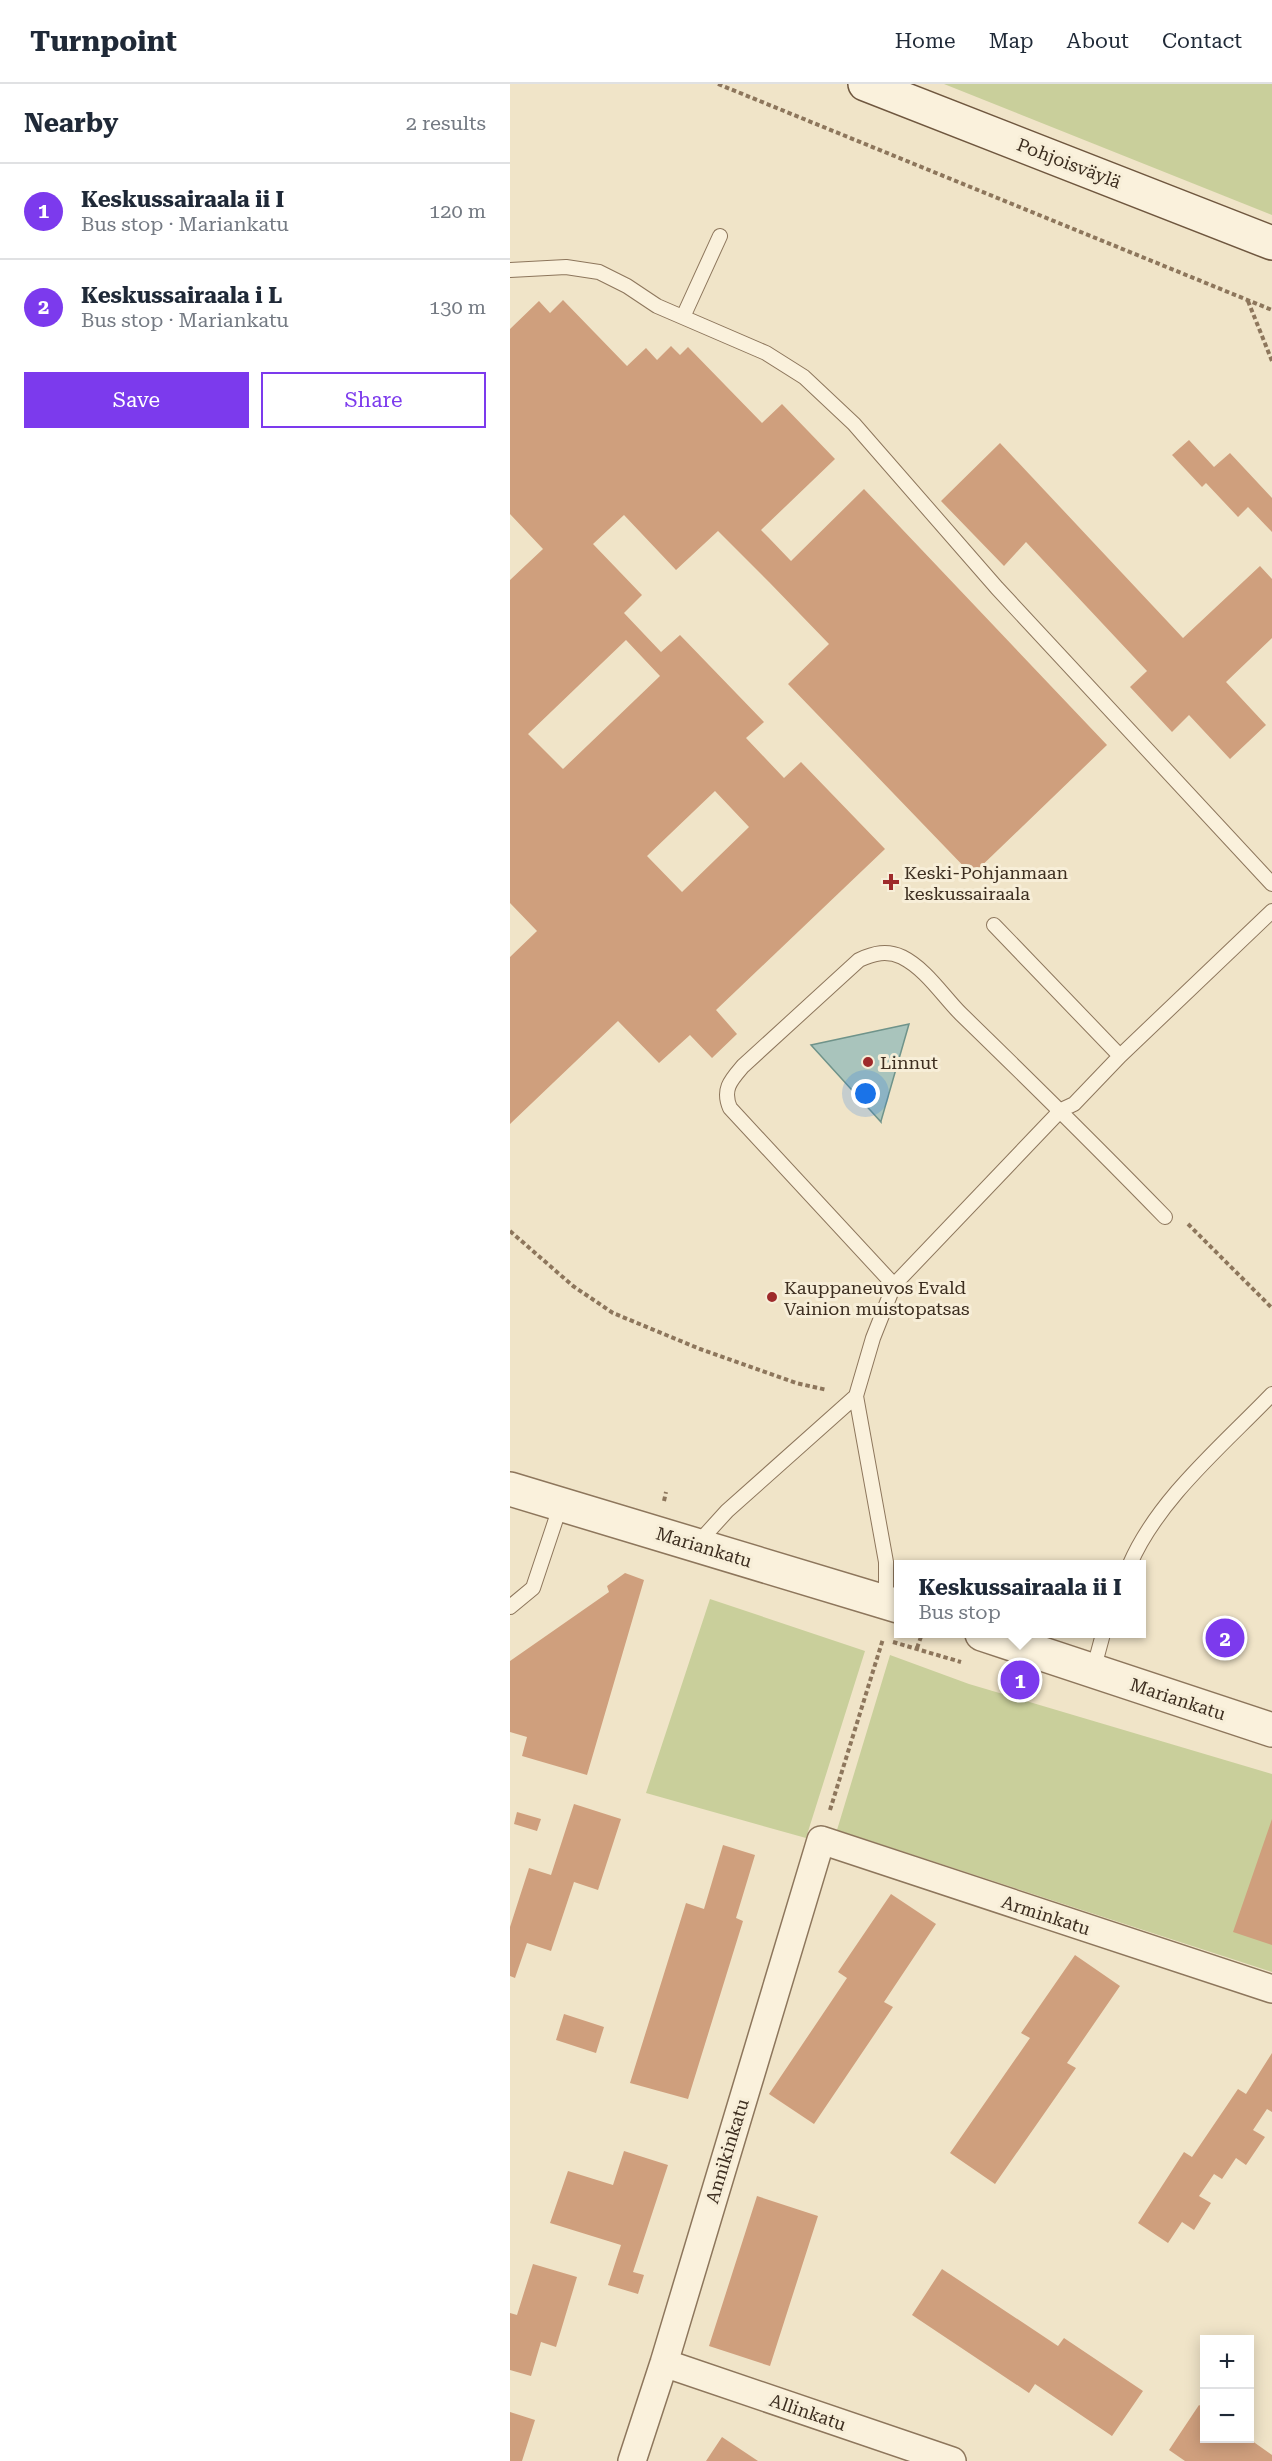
<!DOCTYPE html>
<meta charset="utf-8">
<style>
:root{--surface:#fff;--page:#f2f2f3;--text:#1f2937;--muted:#747a83;--line:#e0e1e3;--accent:#7c3aed}
body{margin:0;font-family:"Roboto Serif",serif;background:var(--page);color:var(--text)}
.controls{position:absolute;right:18px;bottom:18px;display:grid;overflow:hidden;border-radius:0px;box-shadow:0 3px 15px #0003}
.controls button{width:54px;height:54px;display:grid;place-items:center;padding:0;border:0;border-bottom:2px solid var(--line);background:var(--surface);color:var(--text);font:30px sans-serif}
.you{position:absolute;left:356px;top:1010px;width:21px;height:21px;margin:-15px;border:4px solid #fff;border-radius:50%;background:#1a73e8;box-shadow:0 0 0 9px #1a73e833}
.badge{display:grid;place-items:center;width:39px;height:39px;border-radius:50%;background:var(--accent);color:#fff;font-size:20px;font-weight:700}
.pin{position:absolute;translate:-50% -50%;border:3px solid #fff;box-shadow:0 2px 6px #0006}
.popup{position:absolute;left:384px;top:1476px;width:252px;height:78px;box-sizing:border-box;display:grid;place-content:center;border-radius:0px;background:var(--surface);filter:drop-shadow(0 2px 4px #0005);font-size:20px;white-space:nowrap;color:var(--muted)}
.popup b{font-size:22px;color:var(--text)}
.popup::after{content:'';position:absolute;left:50%;top:100%;margin-left:-12px;border:12px solid transparent;border-top-color:var(--surface)}
.list{margin:0;padding:0;list-style:none}
h2{display:flex;justify-content:space-between;align-items:center;height:78px;margin:0;padding:0 24px;font-size:26px}
h2 small{font-size:20px;font-weight:400;color:var(--muted)}
.list li{display:grid;grid-template-columns:39px 1fr auto;gap:18px;align-items:center;box-sizing:border-box;height:96px;padding:0 24px;border-top:2px solid var(--line)}
.list b{display:block;font-size:22px;white-space:nowrap}
.list p{margin:0;font-size:20px;white-space:nowrap;color:var(--muted)}
.list em{font-size:20px;font-style:normal;color:var(--muted)}
.actions{display:flex;gap:12px;padding:18px 24px}
.actions a{flex:1;padding:14px 0;border:2px solid var(--accent);border-radius:0px;text-align:center;font-size:21px;color:var(--accent)}
.actions .main{background:var(--accent);color:#fff}
.map{position:relative;flex:none;width:762px;height:2377px;overflow:hidden}
header{display:flex;align-items:center;gap:36px;box-sizing:border-box;height:84px;padding:0 30px;background:var(--surface);border-bottom:2px solid var(--line)}
header strong{font-size:28px}
nav{display:flex;gap:33px;margin-inline-start:auto;font-size:21px}
main{display:flex}
aside{flex:1;background:var(--surface)}
.map>svg:first-child{display:block}
</style>
<header>
<strong>Turnpoint</strong>
<nav><a>Home</a><a>Map</a><a>About</a><a>Contact</a></nav>
</header>
<main>
<aside>
<h2>Nearby<small>2 results</small></h2>
<ul class="list">
<li><span class="badge">1</span><div><b>Keskussairaala ii I</b><p>Bus stop · Mariankatu</p></div><em>120 m</em></li>
<li><span class="badge">2</span><div><b>Keskussairaala i L</b><p>Bus stop · Mariankatu</p></div><em>130 m</em></li>
</ul>
<div class="actions"><a class="main">Save</a><a>Share</a></div>
</aside>
<div class="map">
<svg width="762" height="2377" viewBox="0 0 762 2377">
<rect width="100%" height="100%" fill="#f0e4c8"/>
<!-- green -->
<path fill="#c9cf9b" d="M434 0H762V131Z
M200 1515 355 1567 296 1754 136 1709Z
M380 1571 459 1600 762 1690V1888L327 1746Z"/>
<!-- water -->
<path fill="#a9c4bc" stroke="#6f938a" stroke-width="1.5" d="M399 940 371 1037V1038L301 961Z"/>
<!-- building -->
<path fill="#cf9f7d" fill-rule="evenodd" d="M53 216 117 282 136 264 147 276 161 262 170 271 178 263 252 339 272 320 325 375 251 446 258 453 281 477 354 405 597 661 462 791 278 600 319 560 259 498 208 447 166 486 114 431 83 460 132 511 114 529 151 568 170 551 254 638 236 654 274 694 291 678 375 765 206 926 227 950 202 974 180 951 149 979 108 937 0 1040V873L27 847 0 819V496L33 465 0 430V245L29 217 40 229ZM116 556 150 592 53 685 18 650ZM205 707 239 743 172 808 137 772Z
M679 356 704 383 720 369 762 414V448L738 423 728 433 696 399 692 403 662 371Z
M490 359 673 554 750 482 762 495V554L716 598 756 641 720 675 679 631 662 648 620 603 637 587 516 458 494 482 431 417Z
M115 1489 134 1496 77 1691 12 1672 17 1653 0 1648V1577L99 1508 97 1502Z
M64 1720 111 1735 88 1806 64 1798 41 1867 17 1859 5 1894 0 1892V1843L19 1784 41 1791Z
M7 1728 31 1735 27 1747 4 1740Z
M762 1735V1861L723 1848Z
M213 1761 245 1771 226 1834 233 1837 178 2015 120 1999 176 1819 194 1825Z
M381 1810 426 1840 374 1918 383 1923 304 2040 259 2010 337 1894 328 1888Z
M565 1871 610 1902 557 1979 566 1984 485 2100 440 2069 520 1954 511 1949Z
M54 1930 94 1943 86 1969 46 1956Z
M762 1969V2028L757 2025 743 2046 755 2053 736 2081 726 2074 712 2095 704 2090 689 2112 701 2119 684 2146 672 2138 658 2159 628 2139 674 2068 682 2073 728 2005 736 2010Z
M114 2067 158 2081 123 2188 134 2191 128 2210 98 2201 111 2161 40 2139 58 2087 103 2101Z
M247 2112 308 2132 260 2282 199 2262Z
M23 2180 67 2193 46 2263 31 2258 21 2292 0 2286V2229L7 2231Z
M432 2185 548 2262 554 2254 633 2307 602 2352 525 2300 519 2309 402 2231Z
M689 2321 694 2324V2354H738L762 2371V2377H675L659 2366Z
M0 2328 25 2336 12 2377H0Z
M212 2353 248 2377H196Z"/>
<g fill="none" stroke-linecap="round" stroke-linejoin="round">
<!-- service casing -->
<g stroke="#8d765c" stroke-width="16">
<path id="service" d="M0 186 56 183 89 188 117 202 147 222 256 269 294 293 344 340 487 504 762 800
M173 233 210 152
M484 841 610 972
M384 1201 220 1024C212 1005 221 996 233 982L349 876C364 869 377 866 392 873 416 885 433 912 451 930 520 997 588 1064 655 1133
M187 1460 217 1427 346 1312
M620 1480C648 1415 713 1361 762 1310
M376 1519V1478L346 1312 363 1254 384 1201 551 1026 564 1020 610 972 762 827
M0 1523 23 1504 51 1420
M583 1587 593 1550"/>
</g>
<!-- minor casing -->
<g stroke="#8d765c" stroke-width="30">
<path id="minor" d="M154 2279 442 2377
M122 2377 154 2279 311 1756 762 1905"/>
</g>
<!-- tertiary casing -->
<g stroke="#8d765c" stroke-width="36">
<path id="tertiary" d="M0 1405 388 1522
M472 1550 762 1646"/>
</g>
<!-- secondary casing -->
<g stroke="#6f573f" stroke-width="36">
<path id="secondary" d="M355 0 762 159"/>
</g>
<!-- path -->
<path stroke="#8d765c" stroke-width="4" stroke-dasharray="4.5 3" stroke-linecap="butt" d="M208 0 762 226
M738 217 762 277
M678 1140 762 1224
M0 1147 63 1202 103 1229 190 1265 286 1299 317 1306
M154 1417 156 1408
M383 1558 451 1578
M407 1564 412 1550
M320 1726 373 1555"/>
<!-- service -->
<use href="#service" stroke="#faf1dc" stroke-width="14"/>
<!-- minor -->
<use href="#minor" stroke="#faf1dc" stroke-width="27"/>
<!-- tertiary -->
<use href="#tertiary" stroke="#faf1dc" stroke-width="33"/>
<!-- secondary -->
<use href="#secondary" stroke="#faf1dc" stroke-width="33"/>
</g>
<!-- markers -->
<g fill="#9e2a2b" stroke="#f7eed8" stroke-width="2">
<path d="M378 789h6v6h6v6h-6v6h-6v-6h-6v-6h6z"/>
<circle cx="358" cy="978" r="6"/>
<circle cx="262" cy="1213" r="6"/>
</g>
<g text-anchor="middle" dominant-baseline="central" stroke-width="6" stroke-linejoin="round" paint-order="stroke">
<!-- street labels -->
<g font-size="18" fill="#3d2e20" stroke="#f7eed8">
<text transform="translate(559 79) rotate(21)">Pohjoisväylä</text>
<text transform="translate(194 1463) rotate(17)">Mariankatu</text>
<text transform="translate(668 1615) rotate(18)">Mariankatu</text>
<text transform="translate(536 1831) rotate(18)">Arminkatu</text>
<text transform="translate(217 2067) rotate(-73)">Annikinkatu</text>
<text transform="translate(298 2328) rotate(19)">Allinkatu</text>
</g>
<!-- poi labels -->
<g font-size="18" fill="#3d2e20" stroke="#f7eed8" text-anchor="start">
<text x="394" y="788">Keski-Pohjanmaan<tspan x="394" dy="21">keskussairaala</tspan></text>
<text x="370" y="978">Linnut</text>
<text x="274" y="1203">Kauppaneuvos Evald<tspan x="274" dy="21">Vainion muistopatsas</tspan></text>
</g>
</g>
</svg>
<div class="controls">
<button>+</button>
<button>−</button>
</div>
<div class="you"></div>
<div class="pin badge" style="left:510px;top:1596px">1</div>
<div class="popup"><b>Keskussairaala ii I</b>Bus stop</div>
<div class="pin badge" style="left:715px;top:1554px">2</div>
</div>
</main>
